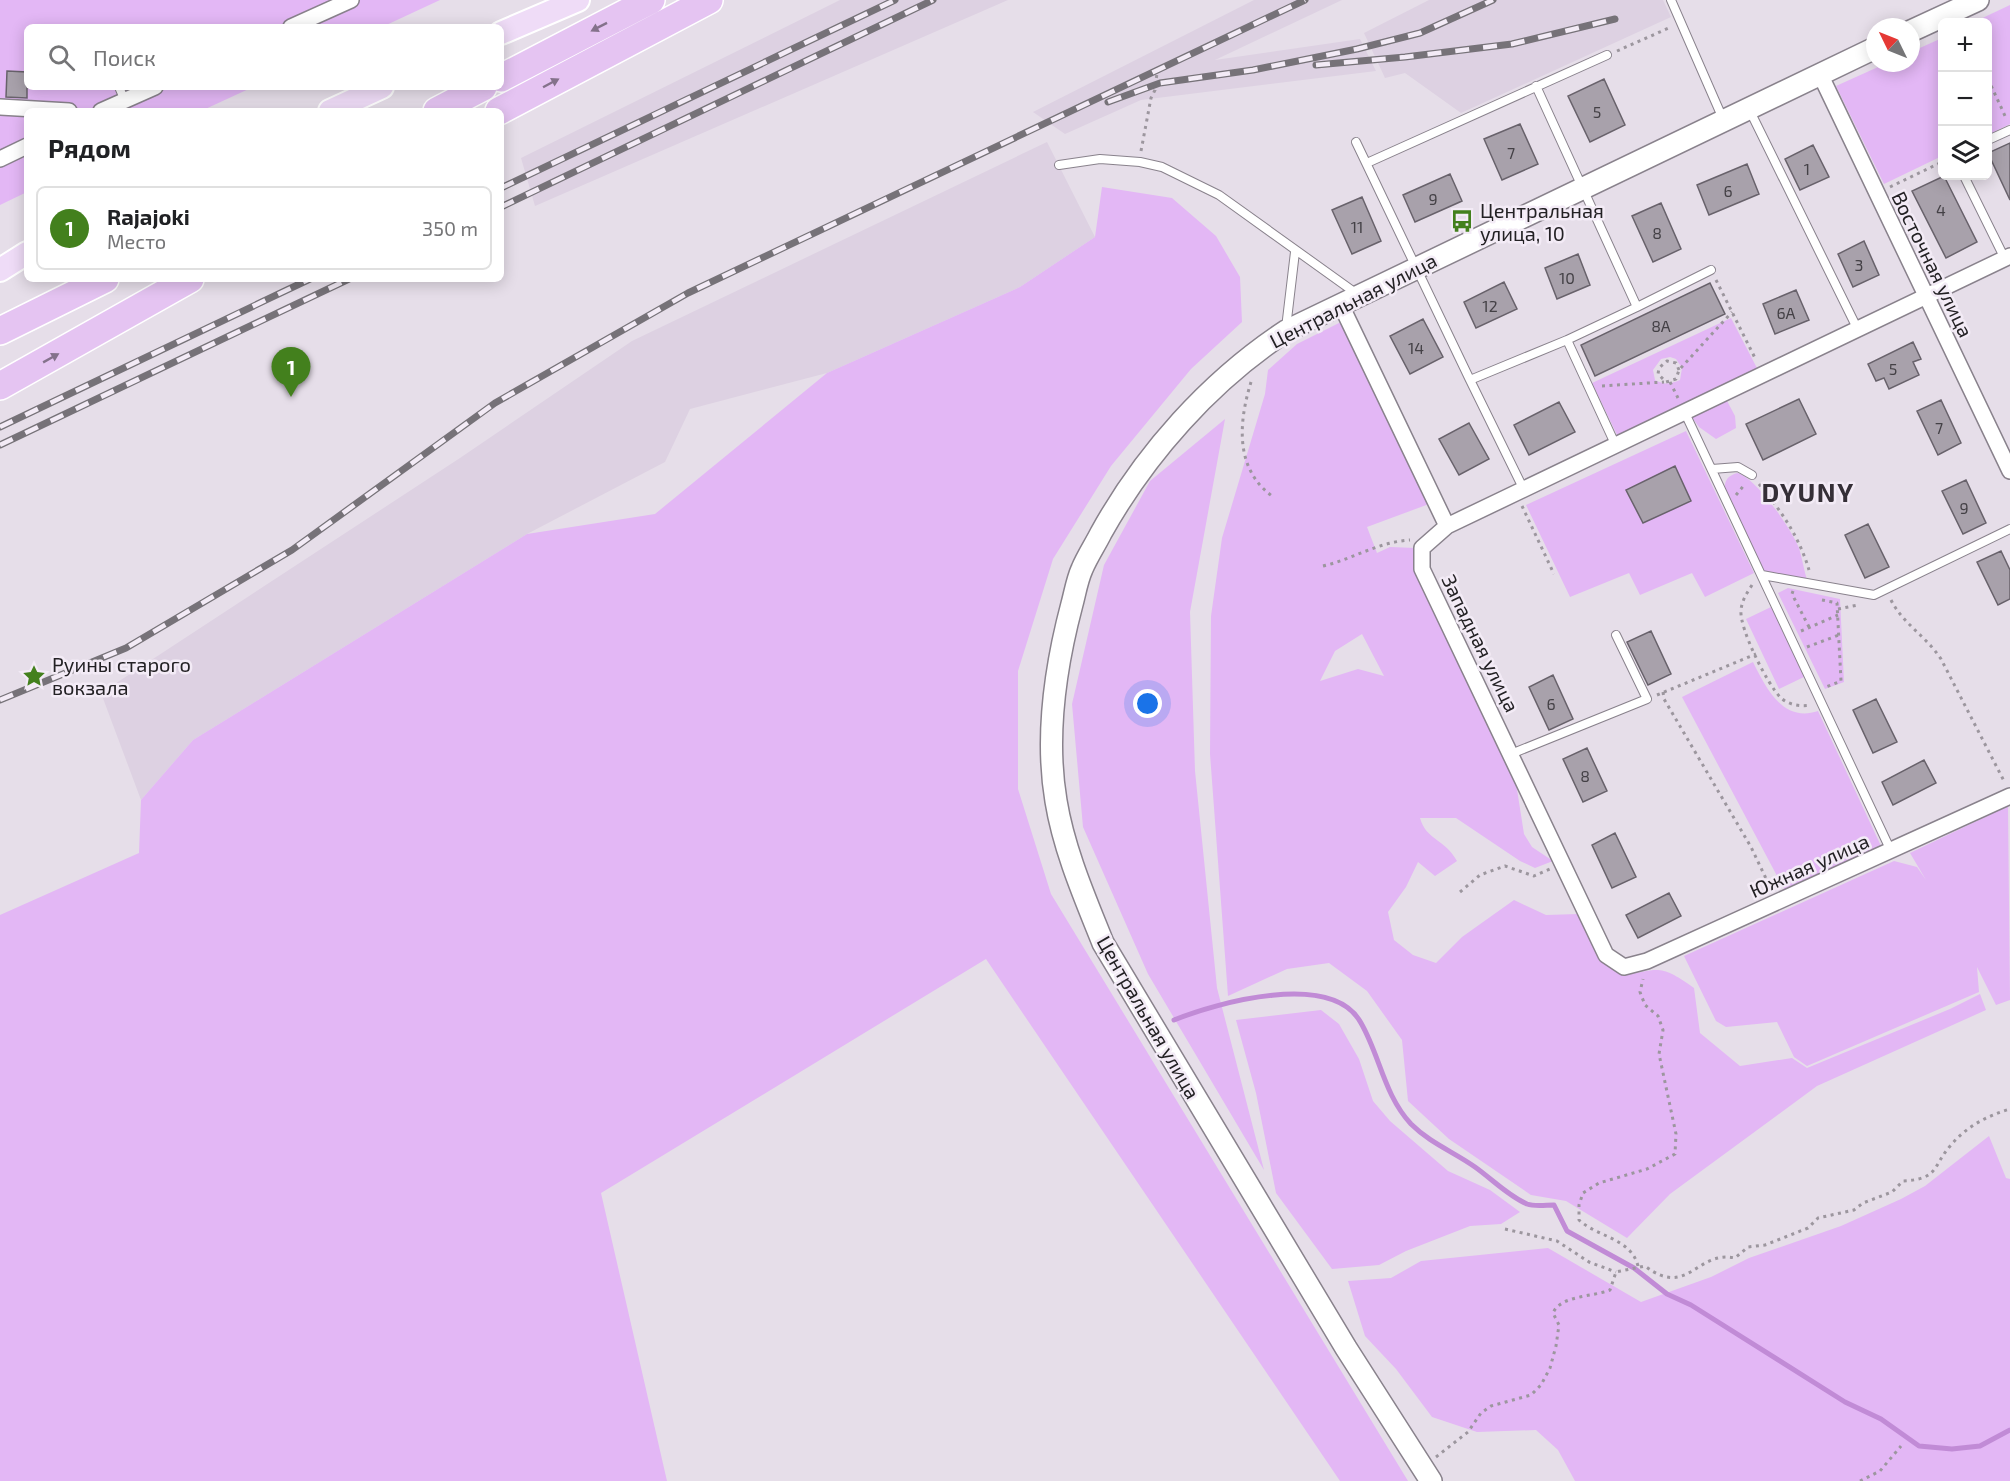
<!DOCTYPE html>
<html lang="ru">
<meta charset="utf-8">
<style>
:root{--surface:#fff;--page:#f2f2f2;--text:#202124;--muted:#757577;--line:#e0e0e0;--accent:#43801d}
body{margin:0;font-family:"Exo 2",sans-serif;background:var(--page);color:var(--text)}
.controls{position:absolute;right:18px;top:18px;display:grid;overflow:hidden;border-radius:9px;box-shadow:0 3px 15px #0003}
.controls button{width:54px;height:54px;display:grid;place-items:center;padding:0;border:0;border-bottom:2px solid var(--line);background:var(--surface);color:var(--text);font:30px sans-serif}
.compass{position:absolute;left:1866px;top:18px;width:54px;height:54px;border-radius:50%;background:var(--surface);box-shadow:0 3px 15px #0003;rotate:313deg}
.you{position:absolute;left:1148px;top:704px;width:21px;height:21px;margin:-15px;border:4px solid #fff;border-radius:50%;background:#1a73e8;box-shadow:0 0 0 9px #1a73e833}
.badge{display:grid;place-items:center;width:39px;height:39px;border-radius:50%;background:var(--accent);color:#fff;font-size:20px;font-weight:700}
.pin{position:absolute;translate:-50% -50px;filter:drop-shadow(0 2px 3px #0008)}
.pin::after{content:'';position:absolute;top:32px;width:21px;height:18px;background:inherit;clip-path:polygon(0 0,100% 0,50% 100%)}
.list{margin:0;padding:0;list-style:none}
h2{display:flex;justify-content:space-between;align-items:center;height:78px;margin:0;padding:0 24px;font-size:26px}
h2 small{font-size:20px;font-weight:400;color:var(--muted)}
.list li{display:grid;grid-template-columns:39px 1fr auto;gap:18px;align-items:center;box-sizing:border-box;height:84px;margin:0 12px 12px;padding:0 12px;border:2px solid var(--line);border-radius:9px}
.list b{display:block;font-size:22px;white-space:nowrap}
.list p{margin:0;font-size:20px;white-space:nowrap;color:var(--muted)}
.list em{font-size:20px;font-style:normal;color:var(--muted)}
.icon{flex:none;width:33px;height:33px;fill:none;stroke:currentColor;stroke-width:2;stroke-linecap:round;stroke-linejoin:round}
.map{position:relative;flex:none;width:2010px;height:1481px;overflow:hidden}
.search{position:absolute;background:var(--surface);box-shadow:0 3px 15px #0003;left:24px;top:24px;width:480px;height:66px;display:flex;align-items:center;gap:15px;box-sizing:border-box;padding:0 21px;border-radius:9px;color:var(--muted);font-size:22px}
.panel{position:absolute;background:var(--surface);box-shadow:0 3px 15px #0003;left:24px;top:108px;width:480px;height:174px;border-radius:9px}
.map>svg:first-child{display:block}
</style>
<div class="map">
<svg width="2010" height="1481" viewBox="0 0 2010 1481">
<rect width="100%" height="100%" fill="#e6dee9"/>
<!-- built -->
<path fill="#ddd1e2" d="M840 0H1008L535 206 521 158Z
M1254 0H1342L1215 60 1360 39 1376 71 1141 100 1065 134 1033 112Z
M1429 0H1663L1671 17 1461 113 1405 73 1385 78 1364 33Z
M1047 142 1095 237 1020 287 827 373 690 409 665 462 527 534 193 740 141 800 101 693 460 458 632 341Z"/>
<!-- green -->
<path fill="#e3b7f5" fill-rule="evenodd" d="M0 0H440L382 27H27V87H253L201 111H27V192L0 205Z
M2010 5V124L1988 135V22H1974Z
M1942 38V156L1884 184 1836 86 1887 63H1911V52Z
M1102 187 1172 198 1216 236 1240 277 1242 322 1191 369 1111 466 1053 559 1018 671V789L1051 894 1408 1481H1340L986 959 601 1193 667 1481H0V915L139 853 141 800 193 740 527 534 655 514 827 373 1020 287 1095 237Z
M1731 318 1759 372 1619 439 1592 383ZM1670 357 1676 359 1682 368 1680 380C1670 384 1664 385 1655 380L1653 370 1661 359Z
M1341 322 1429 504 1367 527 1377 553 1390 547 1416 548 1415 570 1516 783 1524 834 1532 847 1553 861 1535 868 1520 861 1456 818H1420C1426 840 1445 839 1457 861L1435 876 1418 862 1406 887 1388 912 1394 940 1413 955 1436 963 1462 937 1514 900 1546 915 1578 914 1599 960 1623 976C1661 968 1661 965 1694 988L1700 1033 1740 1066 1792 1058 1807 1068 1950 1009 1980 994 1986 1010 1817 1086 1670 1194 1627 1238 1566 1201 1531 1195 1449 1139 1408 1101 1402 1040 1367 991 1329 963 1287 969 1228 996 1210 754 1211 616 1222 538 1265 394 1268 370 1297 344ZM1362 634 1384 676 1358 669 1320 681 1335 651Z
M1726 399 1735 416 1736 428 1716 439 1699 427 1691 416Z
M1225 419 1190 612 1195 771 1217 988 1264 1170 1148 974 1083 827 1072 704 1104 565 1150 481Z
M1686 431 1754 573 1705 597 1692 573 1640 595 1629 573 1570 597 1526 505Z
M1737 473C1756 477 1792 530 1799 548 1802 558 1804 570 1807 580L1764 572 1725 490C1724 480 1728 476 1737 473Z
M1788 588 1840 599 1844 682 1825 689 1778 593Z
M1771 607 1804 677 1779 689 1746 619Z
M1753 662C1766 688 1783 723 1818 711L1881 846 1784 889 1682 697Z
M2008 806 2010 1000 1996 1005 1977 967 1979 992 1807 1066 1794 1057 1777 1022 1726 1027 1716 1021 1684 956 1894 861 1917 867 1926 880 1910 853Z
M1321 1010 1339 1024 1359 1059 1373 1101 1390 1121 1448 1171 1490 1190 1520 1212 1501 1224 1470 1226 1406 1251 1379 1265 1332 1269 1276 1193 1256 1093 1236 1020Z
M1989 1136 2006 1178 2010 1179V1481H1575L1558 1450 1536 1430 1477 1432 1432 1417 1396 1369 1365 1336 1348 1281 1391 1278 1421 1261 1548 1248 1641 1302 1711 1277 1749 1258 1841 1226 1901 1199 1925 1186Z"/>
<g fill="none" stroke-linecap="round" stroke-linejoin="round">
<!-- stream -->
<path stroke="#c18bd6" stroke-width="5" d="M1174 1020C1216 1003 1332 970 1361 1023 1380 1056 1384 1095 1411 1124 1430 1143 1454 1152 1475 1167 1492 1179 1508 1196 1527 1204 1535 1207 1546 1205 1554 1205L1567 1231 1634 1268 1667 1294 1691 1305 1845 1402 1881 1419 1919 1446 1952 1449 1980 1446 2010 1430"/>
</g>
<!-- building -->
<path fill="#a8a1ab" stroke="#68626b" stroke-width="1.5" d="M7 71 27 72V98L6 97Z
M1604 79 1625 125 1590 142 1568 96Z
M1520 124 1538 164 1502 180 1484 139Z
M2010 143V200L1988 153Z
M1813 145 1829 177 1800 190 1785 159Z
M1747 164 1759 194 1709 215 1697 185Z
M1450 174 1462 201 1415 222 1403 195Z
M1944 176 1977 242 1946 258 1912 191Z
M1362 197 1381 241 1352 254 1332 210Z
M1661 203 1681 249 1653 262 1632 216Z
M1864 241 1879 275 1853 287 1838 254Z
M1578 254 1590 285 1557 299 1545 268Z
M1504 282 1517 309 1476 328 1464 302Z
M1710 283 1725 314 1595 376 1581 345Z
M1796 290 1809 320 1775 334 1763 304Z
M1423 319 1443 357 1410 374 1390 336Z
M1913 342 1921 359 1913 362 1919 375 1889 389 1884 378 1876 381 1868 364Z
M1799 399 1816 434 1763 460 1746 424Z
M1941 400 1961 443 1938 455 1917 411Z
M1559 402 1575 432 1529 455 1514 425Z
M1469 423 1489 459 1459 475 1439 439Z
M1675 466 1691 501 1643 523 1626 490Z
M1966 480 1986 523 1963 534 1942 491Z
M1868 524 1889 567 1865 578 1845 535Z
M2001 551 2010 570V599L1998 605 1977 562Z
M1651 631 1671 674 1648 685 1627 642Z
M1553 675 1573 719 1549 730 1529 687Z
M1876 699 1897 742 1873 753 1853 710Z
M1587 748 1607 791 1583 802 1563 759Z
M1924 760 1936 783 1893 805 1882 782Z
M1615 833 1636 877 1612 888 1592 845Z
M1669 893 1681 916 1638 938 1626 915Z"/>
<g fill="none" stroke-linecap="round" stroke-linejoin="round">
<!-- lane casing -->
<g stroke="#89828c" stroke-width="10">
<path id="lane" d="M1671 0 1723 119
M1536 86 1637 307 1567 340 1616 446
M119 87 125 101
M1750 111 1858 330
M1988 140 2010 130
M1356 142 1470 380 1567 340
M1367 163 1607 55
M1059 165 1100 159 1140 162 1162 167 1219 195 1357 294
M1964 176 2005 259
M1637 307 1711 270
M1286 328 1295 252
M1470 380 1524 490
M1685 413 1891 851
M1712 469 1738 467 1752 475
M1762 575 1874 595 2010 529
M1511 754 1647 699 1616 635"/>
</g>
<!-- street casing -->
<g stroke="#89828c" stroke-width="18">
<path id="street" d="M291 27 351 0
M1820 74 2010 471
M0 107 69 111
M101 111 155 87
M0 159 27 146
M1340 303 1447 526 1422 548V569L1606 955 1624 967 1647 961 2010 796
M1447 526 2010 256"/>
</g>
<!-- secondary casing -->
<g stroke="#89828c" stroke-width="24">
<path id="secondary" d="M1911 31 1978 0
M1431 1481 1346 1348 1103 943C1085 898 1064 850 1056 801 1045 736 1055 668 1072 604 1075 593 1077 580 1082 569 1087 557 1095 545 1101 533 1145 454 1210 381 1286 331L1875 48"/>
</g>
<!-- primary casing -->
<g stroke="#fff" stroke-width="26">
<path id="primary" d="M501 33 578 0
M330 111 382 87
M0 270 27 253"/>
</g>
<!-- highway casing -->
<g stroke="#fff" stroke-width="30">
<path id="highway" d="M501 78 651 0
M437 111 483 87
M499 111 709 0
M0 331 105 279
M0 386 190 279"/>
</g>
<!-- path -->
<path stroke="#9c969e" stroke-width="3" stroke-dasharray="3 4.5" stroke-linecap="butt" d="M1617 51 1671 27
M1988 79 2006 118
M1141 151 1151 98 1155 90 1158 64
M1890 187 1942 162
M1716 280 1756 360
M1679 370 1676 363 1667 361 1659 368 1658 374 1666 382 1676 379 1679 370 1732 312
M1251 382C1239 421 1234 468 1272 496
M1670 382 1678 398
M1602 386 1664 382
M1759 484C1781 511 1799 536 1809 570
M1736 495 1745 484
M1522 506 1554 574
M1323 566C1353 559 1378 542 1410 540
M1752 585C1747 593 1742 600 1741 610 1739 628 1767 684 1781 698 1789 705 1801 707 1811 705
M1793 591 1792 594 1809 627
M1822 600 1837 603 1841 681 1826 687
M1891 600C1903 624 1926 636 1941 659L2004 781
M1838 609 1858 605
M1801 631 1838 615
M1807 647 1839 635
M1663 692 1664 699 1751 847 1770 887
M1657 695 1756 654
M1460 892 1480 875 1505 866 1534 876 1550 869
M1505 1229 1557 1241 1589 1262 1616 1272
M1638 1266C1631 1238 1597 1237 1579 1220V1205L1583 1193 1599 1183 1647 1169 1675 1154 1676 1134 1659 1054 1663 1030 1658 1016 1645 1005 1640 992 1643 979
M1436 1457 1468 1432 1481 1413 1491 1406 1531 1395 1541 1385 1550 1368 1556 1346 1559 1325 1553 1313C1561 1295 1593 1297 1610 1290L1616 1272 1645 1266C1688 1299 1696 1250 1735 1258L1748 1247 1765 1245 1808 1228 1818 1218 1854 1210 1863 1203 1892 1192 1903 1181C1940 1179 1932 1166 1951 1145 1967 1126 1987 1116 2010 1109
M1860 1481 1880 1471 1901 1446"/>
<!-- lane -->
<use href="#lane" stroke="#fff" stroke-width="8"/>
<!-- street -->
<use href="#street" stroke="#fff" stroke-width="15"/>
<!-- secondary -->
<use href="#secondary" stroke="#fff" stroke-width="21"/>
<!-- primary -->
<use href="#primary" stroke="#efdcf7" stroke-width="22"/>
<!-- highway -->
<use href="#highway" stroke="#e5c4f2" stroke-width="27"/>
<!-- rail casing -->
<g stroke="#767278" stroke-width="7">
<path id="rail" d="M1316 65 1405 57 1512 44 1615 19
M1108 102 1160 83 1253 70 1357 49 1420 33 1493 0
M501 188 895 0
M501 207 933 0
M0 427 310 279
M0 445 349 279
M0 700 126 648 292 550 495 403 688 293 1305 0"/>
</g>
<!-- rail -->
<use href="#rail" stroke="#f3ebf6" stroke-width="4.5" stroke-dasharray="14" stroke-linecap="butt"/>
</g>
<!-- one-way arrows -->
<defs><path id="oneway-solid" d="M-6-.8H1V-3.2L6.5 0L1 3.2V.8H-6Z" transform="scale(1.5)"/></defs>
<g fill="#84728b">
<use href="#oneway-solid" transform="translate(599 27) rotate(153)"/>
<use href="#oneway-solid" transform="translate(551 83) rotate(-28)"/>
<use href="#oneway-solid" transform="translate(51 358) rotate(-29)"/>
</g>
<!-- icons -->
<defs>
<g id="bus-bare" transform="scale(1.8)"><path d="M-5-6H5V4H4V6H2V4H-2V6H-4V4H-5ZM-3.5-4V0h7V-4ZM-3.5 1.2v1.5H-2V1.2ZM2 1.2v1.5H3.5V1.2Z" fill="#43801d" stroke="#f3ebf6" stroke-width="2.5" paint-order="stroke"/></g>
<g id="sight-bare" transform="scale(1.8)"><path d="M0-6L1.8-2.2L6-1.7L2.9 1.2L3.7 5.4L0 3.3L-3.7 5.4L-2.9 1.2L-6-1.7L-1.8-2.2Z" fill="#43801d" stroke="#f3ebf6" stroke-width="2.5" paint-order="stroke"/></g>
</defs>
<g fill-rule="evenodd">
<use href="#bus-bare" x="1462" y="221"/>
<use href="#sight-bare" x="34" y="676"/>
</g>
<g text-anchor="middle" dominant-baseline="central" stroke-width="5" stroke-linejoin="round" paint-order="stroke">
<!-- number labels -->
<g font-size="16" fill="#444146">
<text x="1597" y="111">5</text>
<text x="1511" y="152">7</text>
<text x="1807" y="168">1</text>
<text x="1728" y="190">6</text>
<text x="1433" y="198">9</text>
<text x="1941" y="209">4</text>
<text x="1357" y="226">11</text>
<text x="1657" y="232">8</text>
<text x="1859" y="264">3</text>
<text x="1567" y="277">10</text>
<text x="1490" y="305">12</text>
<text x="1786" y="312">6А</text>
<text x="1661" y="325">8А</text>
<text x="1416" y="347">14</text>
<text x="1893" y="368">5</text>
<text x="1939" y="427">7</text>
<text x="1964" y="507">9</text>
<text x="1551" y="703">6</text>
<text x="1585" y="775">8</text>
</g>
<!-- poi labels -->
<g font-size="20" fill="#232124" stroke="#f3ebf6" text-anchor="start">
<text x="1480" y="210">Центральная<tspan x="1480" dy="23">улица, 10</tspan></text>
<text x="52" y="664">Руины старого<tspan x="52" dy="23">вокзала</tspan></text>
</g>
<!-- street labels -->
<g font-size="20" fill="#232124" stroke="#f3ebf6">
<text transform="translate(1933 264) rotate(64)">Восточная улица</text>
<text transform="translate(1353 300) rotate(-27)">Центральная улица</text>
<text transform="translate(1481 643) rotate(64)">Западная улица</text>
<text transform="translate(1809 865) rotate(-24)">Южная улица</text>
<text transform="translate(1149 1017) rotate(60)">Центральная улица</text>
</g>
<!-- district labels -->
<g font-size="26" font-weight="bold" letter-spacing="1.5" fill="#352f37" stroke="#f3ebf6">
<text x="1808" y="491">DYUNY</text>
</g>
</g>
</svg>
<div class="controls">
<button>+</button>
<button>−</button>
<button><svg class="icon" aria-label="layers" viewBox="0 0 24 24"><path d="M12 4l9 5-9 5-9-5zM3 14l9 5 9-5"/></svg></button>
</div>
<svg class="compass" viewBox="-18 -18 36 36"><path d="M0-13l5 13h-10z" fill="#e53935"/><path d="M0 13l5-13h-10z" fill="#757577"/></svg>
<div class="you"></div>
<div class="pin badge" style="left:291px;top:397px">1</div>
<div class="search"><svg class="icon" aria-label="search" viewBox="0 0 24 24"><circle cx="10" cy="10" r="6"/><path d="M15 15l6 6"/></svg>Поиск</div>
<section class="panel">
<h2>Рядом<small></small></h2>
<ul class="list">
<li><span class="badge">1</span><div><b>Rajajoki</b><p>Место</p></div><em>350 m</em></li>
</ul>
</section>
</div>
